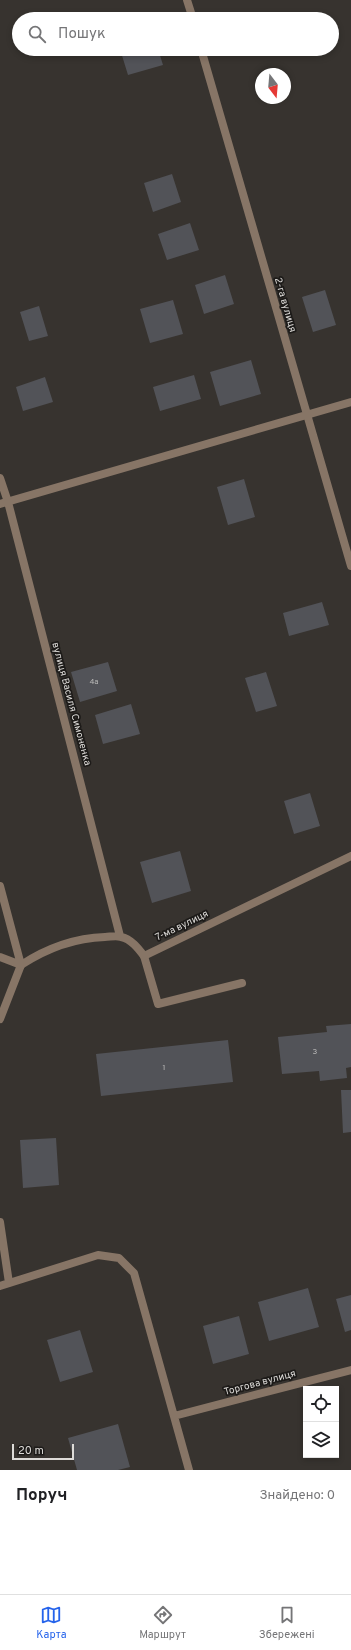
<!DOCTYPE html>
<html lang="uk">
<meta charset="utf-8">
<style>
:root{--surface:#fff;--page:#f6f6f6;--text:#202124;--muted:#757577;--line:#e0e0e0;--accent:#2563eb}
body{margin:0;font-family:Overpass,sans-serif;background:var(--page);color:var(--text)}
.controls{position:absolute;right:12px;bottom:12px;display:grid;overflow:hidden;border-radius:0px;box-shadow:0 2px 6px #0003}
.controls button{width:36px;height:36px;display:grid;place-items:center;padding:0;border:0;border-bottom:1px solid var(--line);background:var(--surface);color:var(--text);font:20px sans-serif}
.compass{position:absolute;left:255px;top:68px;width:36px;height:36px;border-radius:50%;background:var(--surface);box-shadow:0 2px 6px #0003;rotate:164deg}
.scale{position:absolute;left:12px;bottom:10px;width:62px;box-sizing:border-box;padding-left:4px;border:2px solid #dddbd8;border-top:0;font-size:11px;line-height:14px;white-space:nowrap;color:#dddbd8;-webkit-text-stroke:3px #1d1b19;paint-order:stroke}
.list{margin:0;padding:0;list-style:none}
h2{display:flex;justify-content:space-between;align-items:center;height:52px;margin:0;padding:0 16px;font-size:17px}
h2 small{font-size:13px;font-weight:400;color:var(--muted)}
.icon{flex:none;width:22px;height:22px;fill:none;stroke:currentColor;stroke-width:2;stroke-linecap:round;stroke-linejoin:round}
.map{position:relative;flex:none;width:351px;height:1470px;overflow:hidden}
.search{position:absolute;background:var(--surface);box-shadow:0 2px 6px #0003;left:12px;right:12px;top:12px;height:44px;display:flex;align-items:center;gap:10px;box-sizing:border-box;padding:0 14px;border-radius:22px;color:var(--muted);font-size:15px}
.sheet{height:124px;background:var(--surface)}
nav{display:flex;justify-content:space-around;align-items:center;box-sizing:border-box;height:56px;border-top:1px solid var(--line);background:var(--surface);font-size:11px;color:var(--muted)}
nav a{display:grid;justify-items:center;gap:2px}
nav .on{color:var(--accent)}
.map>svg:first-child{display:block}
</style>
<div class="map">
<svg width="351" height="1470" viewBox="0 0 351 1470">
<rect width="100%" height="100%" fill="#37332f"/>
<!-- building -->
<path fill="#525358" d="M120 49H158L163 65 128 75Z
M172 174 181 202 153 212 144 183Z
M190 223 199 250 167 260 158 234Z
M225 275 234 304 204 314 195 285Z
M325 290 336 325 313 332 302 297Z
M173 300 183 334 150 343 140 309Z
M39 306 48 336 29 341 20 312Z
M251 360 261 394 220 406 210 372Z
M194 375 201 399 160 411 153 387Z
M45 377 53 402 23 411 16 387Z
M244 479 255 517 228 525 217 487Z
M322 602 329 625 289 636 283 613Z
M108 662 117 691 80 702 71 672Z
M266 672 277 706 256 712 245 678Z
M131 704 140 734 103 744 95 715Z
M310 793 320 826 294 834 284 801Z
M180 851 191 891 152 903 140 862Z
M351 1024V1067L346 1068 347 1078 320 1081 319 1071 282 1074 278 1037 327 1032 326 1026Z
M228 1040 233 1082 101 1096 96 1054Z
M341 1090H351V1132L343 1133Z
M56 1138 59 1185 23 1188 20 1140Z
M308 1288 319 1327 269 1341 258 1302Z
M351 1295V1330L345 1332 336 1299Z
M239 1316 249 1354 213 1364 203 1326Z
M80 1330 93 1372 60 1382 47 1340Z
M118 1424 130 1467 118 1470H77L68 1438Z"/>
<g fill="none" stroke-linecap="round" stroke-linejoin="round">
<!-- service -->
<path stroke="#877566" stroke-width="8" d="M144 956 158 1004 242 983
M0 1019 21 965"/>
<!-- minor -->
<path stroke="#877566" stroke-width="8" d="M187 0 193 19
M201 49 351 566
M0 478 8 502 120 936
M0 504 351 402
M0 886 21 965
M0 957 21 965
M21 965C47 948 74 938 105 937 110 937 116 935 121 937 131 939 138 948 144 956L351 856
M0 1222 9 1283
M0 1286 98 1255 119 1258 134 1273 189 1470
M174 1416 351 1370"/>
</g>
<g text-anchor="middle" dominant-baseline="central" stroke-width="3.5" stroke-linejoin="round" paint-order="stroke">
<!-- number labels -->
<g font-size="8" fill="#bab9b8">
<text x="94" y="682">4а</text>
<text x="315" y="1052">3</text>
<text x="164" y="1068">1</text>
</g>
<!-- street labels -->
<g font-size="10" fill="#dddbd8" stroke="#1d1b19">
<text transform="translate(285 305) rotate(74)">2-га вулиця</text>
<text transform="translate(71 704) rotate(75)">вулиця Василя Симоненка</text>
<text transform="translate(182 926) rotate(-26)">7-ма вулиця</text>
<text transform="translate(260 1383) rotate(-15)">Торгова вулиця</text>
</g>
</g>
</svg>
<div class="controls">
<button><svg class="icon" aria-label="locate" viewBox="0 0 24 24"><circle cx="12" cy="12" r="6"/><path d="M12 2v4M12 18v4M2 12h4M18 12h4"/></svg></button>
<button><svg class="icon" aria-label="layers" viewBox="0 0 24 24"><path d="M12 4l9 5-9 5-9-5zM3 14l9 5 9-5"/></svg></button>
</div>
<svg class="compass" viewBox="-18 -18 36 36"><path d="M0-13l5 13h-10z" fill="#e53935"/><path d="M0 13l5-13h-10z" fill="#757577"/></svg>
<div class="scale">20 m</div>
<div class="search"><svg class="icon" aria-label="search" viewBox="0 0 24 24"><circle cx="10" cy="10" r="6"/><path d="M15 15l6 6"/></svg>Пошук</div>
</div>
<section class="sheet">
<h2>Поруч<small>Знайдено: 0</small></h2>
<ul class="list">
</ul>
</section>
<nav>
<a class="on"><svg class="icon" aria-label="map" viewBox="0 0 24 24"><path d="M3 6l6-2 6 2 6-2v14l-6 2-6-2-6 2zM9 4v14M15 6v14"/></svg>Карта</a>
<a><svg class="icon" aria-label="directions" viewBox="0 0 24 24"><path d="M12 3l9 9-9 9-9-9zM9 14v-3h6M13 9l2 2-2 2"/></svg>Маршрут</a>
<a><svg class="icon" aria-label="saved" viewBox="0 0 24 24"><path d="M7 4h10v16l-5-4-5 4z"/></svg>Збережені</a>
</nav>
